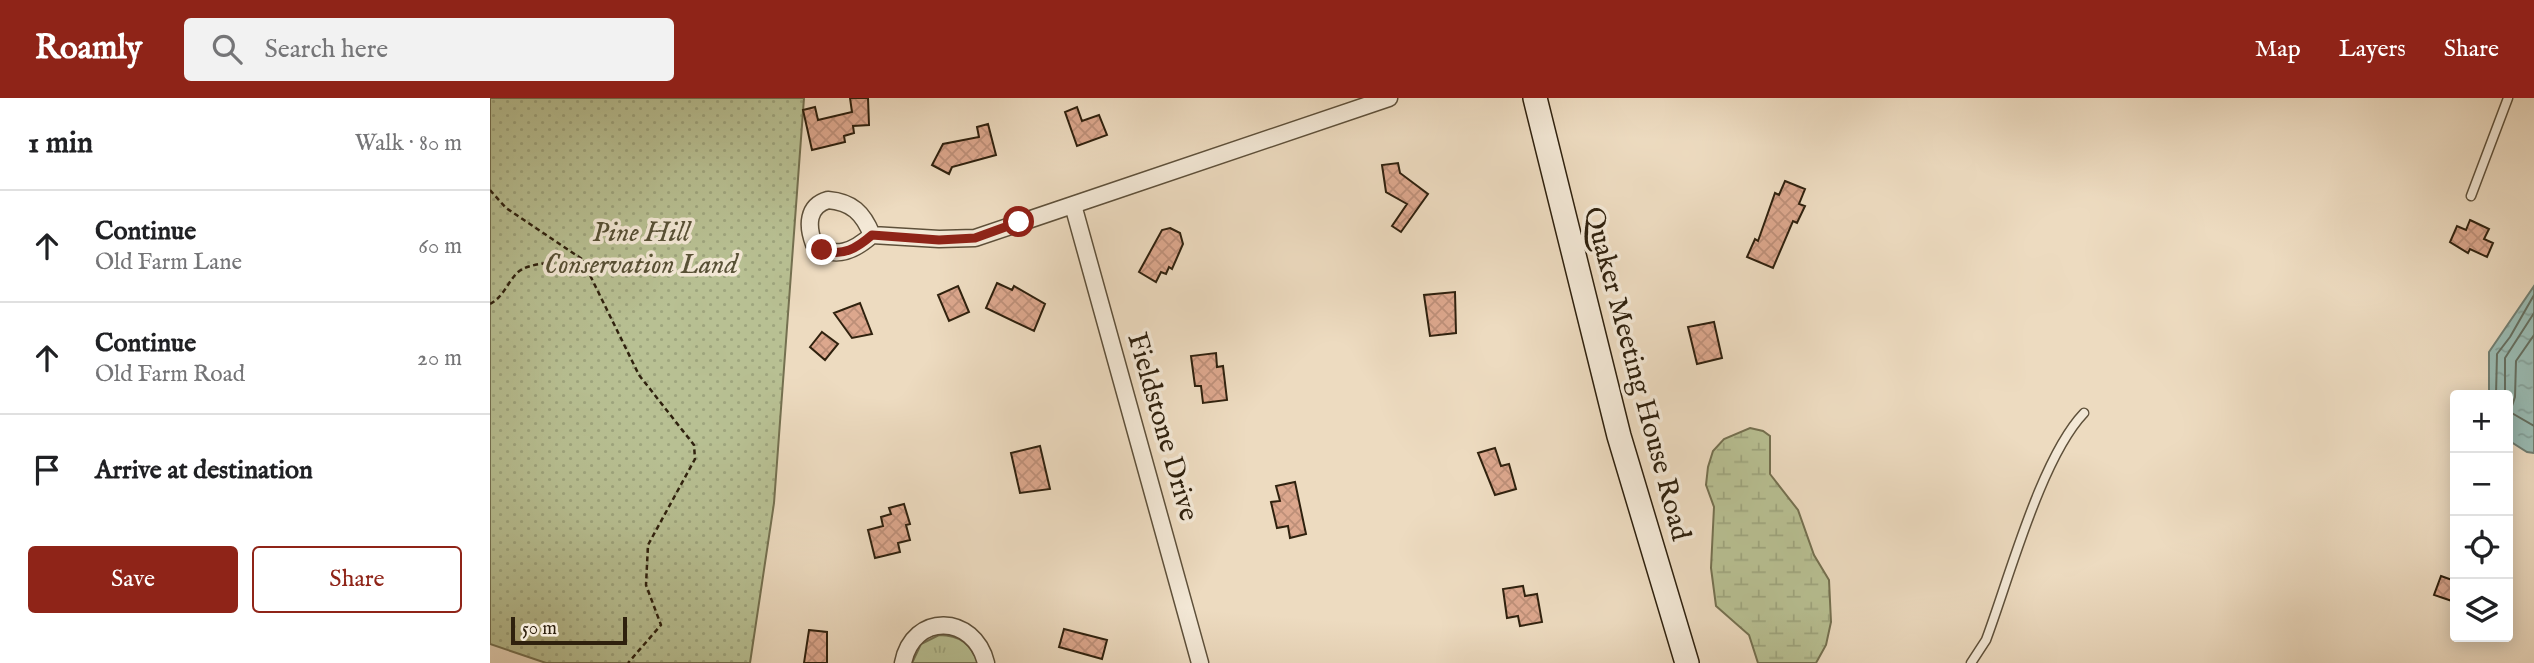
<!DOCTYPE html>
<meta charset="utf-8">
<style>
:root{--surface:#fff;--page:#f2f2f2;--text:#202124;--muted:#757577;--line:#e0e0e0;--accent:#8f2418}
body{margin:0;font-family:"IM FELL English",serif;background:var(--page);color:var(--text)}
.controls{position:absolute;right:21px;bottom:21px;display:grid;overflow:hidden;border-radius:7px;box-shadow:0 4px 18px #0003}
.controls button{width:63px;height:63px;display:grid;place-items:center;padding:0;border:0;border-bottom:2px solid var(--line);background:var(--surface);color:var(--text);font:35px sans-serif}
.scale{position:absolute;left:21px;bottom:18px;width:116px;box-sizing:border-box;padding-left:7px;border:4px solid #2f210e;border-top:0;font-size:19px;line-height:24px;white-space:nowrap;color:#2f210e;-webkit-text-stroke:5px #f3e8d6;paint-order:stroke}
.stop{position:absolute;width:21px;height:21px;margin:-16px;border:5px solid #8f2418;border-radius:50%;background:#fff}
.stop.end{background:#8f2418;border-color:#fff;box-shadow:0 2px 7px #0008}
.list{margin:0;padding:0;list-style:none}
h2{display:flex;justify-content:space-between;align-items:center;height:91px;margin:0;padding:0 28px;font-size:30px}
h2 small{font-size:23px;font-weight:400;color:var(--muted)}
.list li{display:grid;grid-template-columns:46px 1fr auto;gap:21px;align-items:center;box-sizing:border-box;height:112px;padding:0 28px;border-top:2px solid var(--line)}
.list b{display:block;font-size:26px;white-space:nowrap}
.list p{margin:0;font-size:23px;white-space:nowrap;color:var(--muted)}
.list em{font-size:23px;font-style:normal;color:var(--muted)}
.actions{display:flex;gap:14px;padding:21px 28px}
.actions a{flex:1;padding:16px 0;border:2px solid var(--accent);border-radius:7px;text-align:center;font-size:24px;color:var(--accent)}
.actions .main{background:var(--accent);color:#fff}
.icon{flex:none;width:38px;height:38px;fill:none;stroke:currentColor;stroke-width:2;stroke-linecap:round;stroke-linejoin:round}
.map{position:relative;flex:none;width:2044px;height:565px;overflow:hidden}
header{display:flex;align-items:center;gap:42px;box-sizing:border-box;height:98px;padding:0 35px;background:var(--accent);color:#fff}
header strong{font-size:33px}
nav{display:flex;gap:38px;margin-inline-start:auto;font-size:24px}
.search{width:490px;height:63px;background:var(--page);display:flex;align-items:center;gap:18px;box-sizing:border-box;padding:0 24px;border-radius:7px;color:var(--muted);font-size:26px}
main{display:flex}
aside{flex:1;background:var(--surface)}
.map>svg:first-child{display:block}
</style>
<header>
<strong>Roamly</strong>
<div class="search"><svg class="icon" aria-label="search" viewBox="0 0 24 24"><circle cx="10" cy="10" r="6"/><path d="M15 15l6 6"/></svg>Search here</div>
<nav><a>Map</a><a>Layers</a><a>Share</a></nav>
</header>
<main>
<aside>
<h2>1 min<small>Walk · 80 m</small></h2>
<ul class="list">
<li><svg class="icon" aria-label="ahead" viewBox="0 0 24 24"><path d="M12 20V5M6 11l6-6 6 6"/></svg><div><b>Continue</b><p>Old Farm Lane</p></div><em>60 m</em></li>
<li><svg class="icon" aria-label="ahead" viewBox="0 0 24 24"><path d="M12 20V5M6 11l6-6 6 6"/></svg><div><b>Continue</b><p>Old Farm Road</p></div><em>20 m</em></li>
<li><svg class="icon" aria-label="arrive" viewBox="0 0 24 24"><path d="M6 21V4h12l-3 4 3 4H6"/></svg><div><b>Arrive at destination</b></div></li>
</ul>
<div class="actions"><a class="main">Save</a><a>Share</a></div>
</aside>
<div class="map">
<svg width="2044" height="565" viewBox="0 0 2044 565">
<defs>
<pattern id="grass-tufts" width="24" height="20" patternUnits="userSpaceOnUse" patternTransform="scale(1.75)"><rect width="24" height="20" fill="#b8c093"/><path d="M3 7l-1-3M5 7V3M7 7l1-3M15 17l-1-3M17 17v-4M19 17l1-3" fill="none" stroke="#9ea57e"/></pattern>
<pattern id="wetland-marsh" width="20" height="14" patternUnits="userSpaceOnUse" patternTransform="scale(1.75)"><rect width="20" height="14" fill="#b8c093"/><path d="M1 5h8M5 5V1M11 12h8M15 12V8" fill="none" stroke="#9ea57e"/></pattern>
<pattern id="park-dots" width="8" height="8" patternUnits="userSpaceOnUse" patternTransform="scale(1.75)"><rect width="8" height="8" fill="#b8c093"/><path d="M2 2h.1M6 6h.1" fill="none" stroke="#9ea57e" stroke-width="1.8" stroke-linecap="round"/></pattern>
<pattern id="water-ripples" width="26" height="14" patternUnits="userSpaceOnUse" patternTransform="scale(1.75)"><rect width="26" height="14" fill="#99bbb3"/><path d="M2 4q2-2 4 0t4 0M15 11q2-2 4 0t4 0" fill="none" stroke="#84a099"/></pattern>
<pattern id="building-cross-hatch" width="8" height="8" patternUnits="userSpaceOnUse" patternTransform="scale(1.75)"><rect width="8" height="8" fill="#dca78d"/><path d="M0 0l8 8M0 8l8-8" fill="none" stroke="#bd8f78"/></pattern>
</defs>
<rect width="100%" height="100%" fill="#eddbc0"/>
<filter id="stains"><feTurbulence type="fractalNoise" baseFrequency=".00286" numOctaves="4"/><feColorMatrix values="0 0 0 0 .2 0 0 0 0 .09 0 0 0 0 .02 0 0 0 .5 -.17"/></filter>
<radialGradient id="worn" r=".72"><stop offset=".6" stop-color="#630" stop-opacity="0"/><stop offset="1" stop-color="#630" stop-opacity=".3"/></radialGradient>
<!-- grass -->
<path fill="url(#grass-tufts)" stroke="#747050" stroke-width="2" d="M449 537C470 537 481 546 488 565H422L431 546Z"/>
<!-- wetland -->
<path fill="url(#wetland-marsh)" stroke="#747050" stroke-width="2" d="M1260 330 1273 333 1280 338V376L1308 412 1324 457 1339 482 1341 524 1336 547 1326 565H1268L1259 537 1226 508 1221 470 1224 409 1216 387 1218 369 1223 353 1234 341Z"/>
<!-- park -->
<path fill="url(#park-dots)" stroke="#747050" stroke-width="2" d="M0 0H314L284 405 260 565H56L0 546Z"/>
<!-- water -->
<path fill="url(#water-ripples)" stroke="#6f7d71" stroke-width="2" d="M2044 188V355L2037 354 2018 342V297H1999V254Z"/>
<g fill="none" stroke-linecap="round" stroke-linejoin="round">
<!-- shore -->
<path stroke="#646e60" stroke-width="2" d="M2044 237 2026 263 2025 299 2020 314 2044 328
M2006 297 2007 256 2020 239 2044 197
M2015 297V260L2044 215"/>
</g>
<!-- building -->
<path fill="url(#building-cross-hatch)" stroke="#2f210e" stroke-width="2" d="M360 0H378L379 27 363 28 364 35 354 38 355 44 322 52 313 12 325 9 328 22 362 14Z
M587 9 592 23 609 17 617 37 587 48 575 14Z
M498 26 506 57 462 69 459 76 442 67 453 46 489 39 487 29Z
M908 65 910 75 938 96 911 134 902 128 917 106 896 94 892 67Z
M1295 83 1315 91 1309 106 1315 108 1307 125 1303 123 1283 170 1257 159 1265 141 1268 143 1285 95 1289 97Z
M1980 122 1999 131 1994 141 2003 145 1997 159 1980 151 1978 155 1960 144 1967 128 1976 132Z
M680 130 690 135 693 146 682 171 679 169 676 176 671 174 666 184 649 174 672 132Z
M507 185 522 192 524 188 555 206 544 233 496 210Z
M468 188 479 214 459 223 448 197Z
M965 194 966 235 940 238 934 197Z
M370 205 382 236 362 240 344 215Z
M1224 224 1232 260 1207 266 1198 229Z
M332 234 348 246 335 262 320 249Z
M726 255 727 269 733 268 737 302 713 305 711 288H705L701 258Z
M550 348 560 391 530 395 521 355Z
M1005 350 1011 368 1019 366 1026 391 1005 397 988 355Z
M805 384 816 436 800 440 798 428 787 430 781 404 790 403 786 388Z
M414 406 420 426 416 427 420 442 408 445 410 454 385 460 378 432 393 428 391 419 401 416 399 410Z
M1951 478 1965 483V504L1944 497Z
M1033 488 1035 498 1047 496 1052 524 1030 528 1028 518 1017 520 1013 491Z
M574 531 617 542 612 561 569 549Z
M319 532 337 534V565H314Z"/>
<g fill="none" stroke-linecap="round" stroke-linejoin="round">
<!-- lane casing -->
<g stroke="#5e503a" stroke-width="11">
<path id="lane" d="M1981 98 2018 0
M1481 565 1496 542C1519 481 1551 360 1594 315"/>
</g>
<!-- street casing -->
<g stroke="#5e503a" stroke-width="19">
<path id="street" d="M338 102C362 104 373 115 382 137 364 153 345 162 324 146 317 128 317 108 338 102Z
M583 107 710 565
M382 137 449 141 485 140 899 0
M413 565C423 514 484 516 496 565"/>
</g>
<!-- secondary casing -->
<g stroke="#2f210e" stroke-width="26">
<path id="secondary" d="M1045 0 1129 338 1197 565"/>
</g>
<!-- path -->
<path stroke="#2f210e" stroke-width="2.5" stroke-dasharray="5 3.5" stroke-linecap="butt" d="M0 92 16 110 92 161
M0 206C13 199 17 186 26 176 39 162 73 166 92 161L149 277 204 347 205 361 158 447 156 487 171 527 138 565"/>
<!-- lane -->
<use href="#lane" stroke="#f3e8d6" stroke-width="8"/>
<!-- street -->
<use href="#street" stroke="#f3e8d6" stroke-width="16"/>
<!-- secondary -->
<use href="#secondary" stroke="#f3e8d6" stroke-width="23"/>
</g>
<g fill="none" stroke-linecap="round" stroke-linejoin="round">
<!-- route -->
<path stroke="#8f2418" stroke-width="9" d="M332 152C353 159 367 150 382 137L449 142 485 140 529 124"/>
</g>
<g text-anchor="middle" dominant-baseline="central" stroke-width="7" stroke-linejoin="round" paint-order="stroke">
<!-- park labels -->
<g font-size="28" font-style="italic" fill="#585136" stroke="#f3e8d6">
<text x="151" y="135">Pine Hill<tspan x="151" dy="32">Conservation Land</tspan></text>
</g>
<!-- street labels -->
<g font-size="28" fill="#2f210e" stroke="#f3e8d6">
<text transform="translate(1146 276) rotate(75)">Quaker Meeting House Road</text>
<text transform="translate(672 329) rotate(74)">Fieldstone Drive</text>
</g>
</g>
<rect width="100%" height="100%" filter="url(#stains)"/>
<rect width="100%" height="100%" fill="url(#worn)"/>
</svg>
<div class="controls">
<button>+</button>
<button>−</button>
<button><svg class="icon" aria-label="locate" viewBox="0 0 24 24"><circle cx="12" cy="12" r="6"/><path d="M12 2v4M12 18v4M2 12h4M18 12h4"/></svg></button>
<button><svg class="icon" aria-label="layers" viewBox="0 0 24 24"><path d="M12 4l9 5-9 5-9-5zM3 14l9 5 9-5"/></svg></button>
</div>
<div class="scale">50 m</div>
<div class="stop" style="left:529px;top:124px"></div>
<div class="stop end" style="left:332px;top:152px"></div>
</div>
</main>
